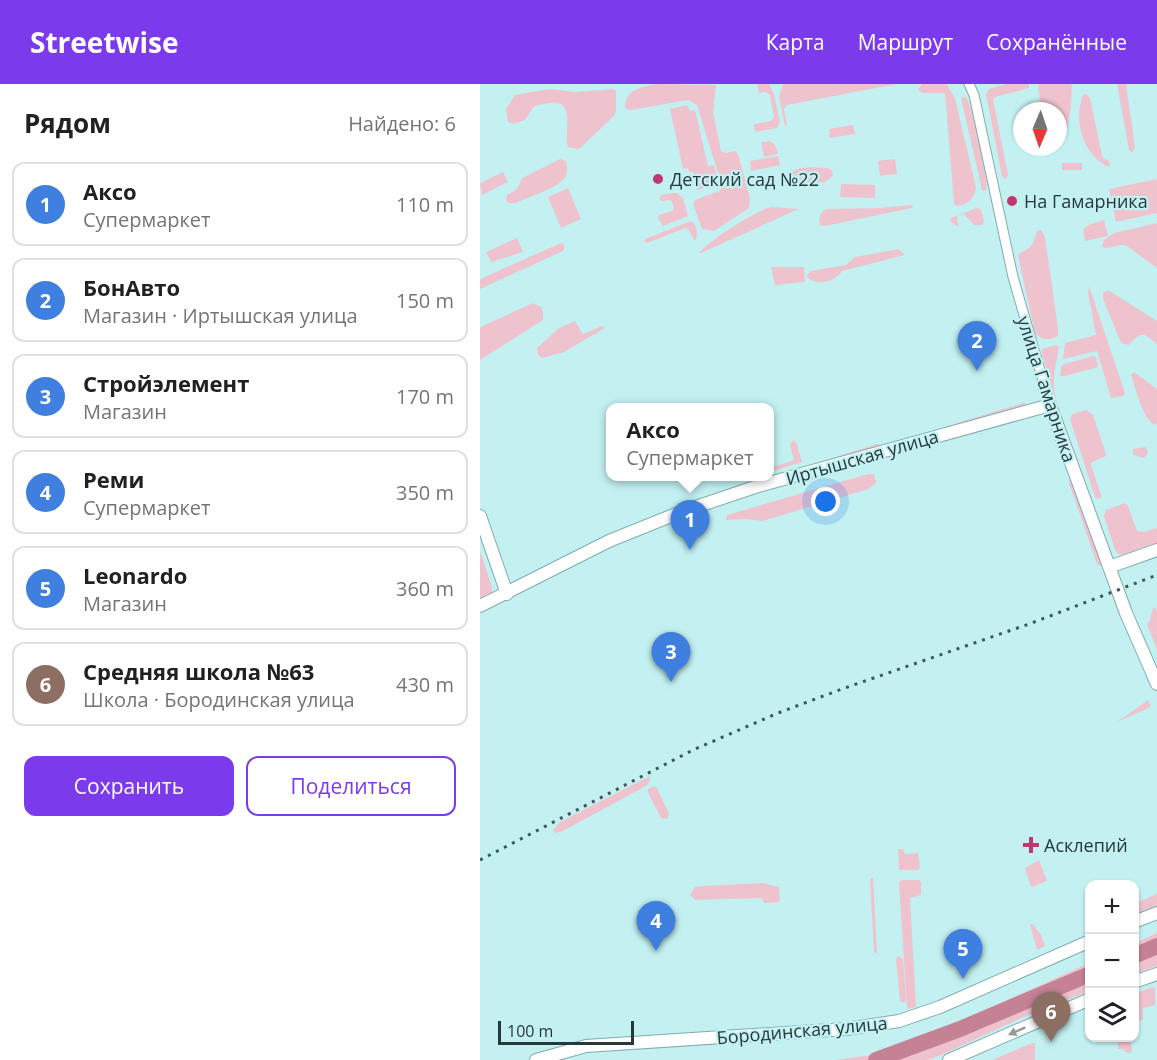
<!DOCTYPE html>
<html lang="ru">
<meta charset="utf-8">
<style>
:root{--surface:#fff;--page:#f6f6f6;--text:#202124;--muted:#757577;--line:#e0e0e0;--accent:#7c3aed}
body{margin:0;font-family:"Open Sans",sans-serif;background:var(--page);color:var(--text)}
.controls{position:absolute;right:18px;bottom:18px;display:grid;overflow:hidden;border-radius:12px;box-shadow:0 2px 4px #0004}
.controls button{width:54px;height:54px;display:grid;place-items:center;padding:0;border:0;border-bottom:2px solid var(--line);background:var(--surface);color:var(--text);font:30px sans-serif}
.compass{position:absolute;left:533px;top:18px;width:54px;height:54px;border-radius:50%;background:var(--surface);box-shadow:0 2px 4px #0004;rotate:182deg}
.scale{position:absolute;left:18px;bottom:15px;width:136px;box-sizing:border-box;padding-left:6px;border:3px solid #263839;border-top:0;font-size:16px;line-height:21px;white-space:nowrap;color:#263839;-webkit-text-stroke:4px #c3f1f2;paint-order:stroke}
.you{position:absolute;left:346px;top:418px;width:21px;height:21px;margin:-15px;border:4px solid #fff;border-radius:50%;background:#1a73e8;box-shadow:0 0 0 9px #1a73e833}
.badge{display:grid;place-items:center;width:39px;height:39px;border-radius:50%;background:var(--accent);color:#fff;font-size:20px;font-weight:700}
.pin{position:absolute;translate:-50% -50px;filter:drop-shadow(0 2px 3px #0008)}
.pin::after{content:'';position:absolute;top:32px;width:21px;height:18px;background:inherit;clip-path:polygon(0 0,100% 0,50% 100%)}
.popup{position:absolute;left:126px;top:319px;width:168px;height:78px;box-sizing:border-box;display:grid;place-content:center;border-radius:12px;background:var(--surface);filter:drop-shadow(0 2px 4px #0005);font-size:20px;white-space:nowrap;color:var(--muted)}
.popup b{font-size:22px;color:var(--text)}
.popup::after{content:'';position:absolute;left:50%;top:100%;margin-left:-12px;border:12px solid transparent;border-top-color:var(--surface)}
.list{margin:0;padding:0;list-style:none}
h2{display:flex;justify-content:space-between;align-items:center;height:78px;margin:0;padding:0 24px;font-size:26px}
h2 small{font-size:20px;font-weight:400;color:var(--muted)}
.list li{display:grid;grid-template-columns:39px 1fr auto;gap:18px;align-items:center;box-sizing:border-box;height:84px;margin:0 12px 12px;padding:0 12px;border:2px solid var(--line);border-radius:12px}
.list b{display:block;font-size:22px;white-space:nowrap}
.list p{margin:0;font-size:20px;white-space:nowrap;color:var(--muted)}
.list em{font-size:20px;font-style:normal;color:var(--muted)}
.actions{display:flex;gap:12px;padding:18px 24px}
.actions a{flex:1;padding:14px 0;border:2px solid var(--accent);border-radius:12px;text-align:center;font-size:21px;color:var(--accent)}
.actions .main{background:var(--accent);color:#fff}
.icon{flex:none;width:33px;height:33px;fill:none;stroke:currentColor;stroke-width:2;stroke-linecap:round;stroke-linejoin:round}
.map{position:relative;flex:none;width:677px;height:976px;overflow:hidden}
header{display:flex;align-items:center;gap:36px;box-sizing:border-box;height:84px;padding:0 30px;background:var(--accent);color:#fff}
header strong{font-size:28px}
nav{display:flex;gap:33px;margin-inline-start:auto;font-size:21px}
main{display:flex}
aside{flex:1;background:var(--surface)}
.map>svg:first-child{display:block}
</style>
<header>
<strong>Streetwise</strong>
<nav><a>Карта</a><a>Маршрут</a><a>Сохранённые</a></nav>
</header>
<main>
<aside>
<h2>Рядом<small>Найдено: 6</small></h2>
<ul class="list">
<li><span class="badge" style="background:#3f7fe0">1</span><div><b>Аксо</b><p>Супермаркет</p></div><em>110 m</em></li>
<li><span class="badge" style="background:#3f7fe0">2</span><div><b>БонАвто</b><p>Магазин · Иртышская улица</p></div><em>150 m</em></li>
<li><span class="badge" style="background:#3f7fe0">3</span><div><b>Стройэлемент</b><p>Магазин</p></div><em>170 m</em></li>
<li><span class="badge" style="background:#3f7fe0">4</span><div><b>Реми</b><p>Супермаркет</p></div><em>350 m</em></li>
<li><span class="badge" style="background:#3f7fe0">5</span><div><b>Leonardo</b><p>Магазин</p></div><em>360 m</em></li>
<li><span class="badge" style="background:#8d6e63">6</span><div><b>Средняя школа №63</b><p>Школа · Бородинская улица</p></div><em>430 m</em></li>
</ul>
<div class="actions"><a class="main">Сохранить</a><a>Поделиться</a></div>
</aside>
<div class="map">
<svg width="677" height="976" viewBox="0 0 677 976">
<rect width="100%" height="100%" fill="#c3f1f2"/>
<!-- green -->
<path fill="#efc3ce" d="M177 0 236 1 233 28 241 67 245 69 256 67 258 70 270 115 269 124 234 147 222 145 213 120 215 116 240 107 242 102 217 21 208 16 151 26 147 25 145 22C147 4 162 3 177 0Z
M277 0H289L294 10 300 38 297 44 275 48 274 40 291 37 294 33 290 11 285 8 279 9Z
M303 0H417L307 21 304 25 307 41 305 42 299 13Z
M442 0H467L475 15 496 103C495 114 488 121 476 122L474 119 465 9H442L438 6Z
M526 0H549V4L515 13 513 15 528 91 525 95 522 92 506 10 509 5Z
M558 0H591L592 2C591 20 590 61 571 68L567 67 566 63H578V27H561Z
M637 0H646L655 63 652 69 649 66Z
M70 5 96 8 134 5 136 7V26L134 32 99 65 88 63C83 49 97 15 70 19 49 22 56 21 45 36L33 40 28 38 26 25 35 11Z
M606 10 610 14 622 71 623 74 629 77 630 81 629 83C603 72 593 36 603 11Z
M483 13H486C493 23 510 96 506 107L502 106 481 14Z
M207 21 210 27 215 26 228 82 234 81 239 101 217 106 213 88H209L208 84 203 85 190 25Z
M373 41 375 50 350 54 349 45Z
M290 57 295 61 298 70 284 73 281 58Z
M298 72 300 81 271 87 270 77Z
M80 75 86 77C87 83 88 91 84 95 75 105 48 113 36 119H29L26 116 27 111 37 105 42 94Z
M415 75 417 90 400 92 398 77Z
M582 79H602V86H582Z
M348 84 352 87 353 92 345 98 312 103 307 98C309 80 333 84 348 84Z
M23 88 28 98 2 111 0 99Z
M677 95V129L636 138 629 105Z
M361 100 395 101V114L360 113Z
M88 104 101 135 81 144 68 113Z
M193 109H197L203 114 208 132 183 142 178 134 179 131 192 127 194 124 191 116 182 117 179 115 181 111Z
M431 121 433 122 432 124 345 142 340 141C338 134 340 129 346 125L400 124Z
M292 123 319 125 221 169H219C227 158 279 124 292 123Z
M497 124 501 126 504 138 502 141H494L484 130 477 132 478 143 471 138V134Z
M624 136 628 152 605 157 603 145 611 140Z
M211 137C217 141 219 151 215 157L208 145 205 144 167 159 164 157 165 155Z
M677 139V184L647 162 642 161 625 164 622 162 624 156 634 149Z
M561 146 565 153 578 244V252C570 257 561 256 555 249L538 172C541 167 544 168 549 164 554 160 555 153 557 147Z
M37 154 43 168 11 178 6 168Z
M81 159 85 162 83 167 0 205V195Z
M418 165 425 171 362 187C355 198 337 203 327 193V191L331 187 366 181 375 173Z
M291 183H324L325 198 295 201Z
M609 202 645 309 643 312 631 314 617 267 583 275 585 259 616 251 608 209Z
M628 206 677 237V260C663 248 661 247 649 261L641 259 623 215V209Z
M53 219 61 223 63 229V236L0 276V243Z
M95 237 103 250 122 242 125 244 84 268 62 274 58 271 57 264 79 244Z
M576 261 579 263 574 291V306L579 327 561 267 562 265Z
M613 272 616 273 618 283 585 292H580L581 282 584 280Z
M654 288 677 305V339L675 341C662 335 656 304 651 291Z
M543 319H545V323L465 345 464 343Z
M606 326 613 331 626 370V372L612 378 611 381 621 411 622 413 618 415 615 413 590 335 592 330Z
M314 356 316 358 322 378 290 388V384L314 376 310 360Z
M397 360H399V363L332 383 331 381Z
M666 363 668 369 664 374 653 371V365Z
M388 390H394L396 399 388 405 283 437 267 435 246 436 247 431Z
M590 395 592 396 622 478 621 482 617 480 589 399Z
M645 419 648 422 657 447 664 448 677 444V459L643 471 638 470 635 466 624 432 626 426Z
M0 467 12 503V511L0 519Z
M675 523 677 528V566L667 540 670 536 673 524Z
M668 616 671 623 637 638Z
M170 692 169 699 166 702 81 748 75 749 73 746 80 738Z
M174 702 177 704 189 730 187 735 181 734 168 709V705Z
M418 765H423L425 770 438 769 440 784 438 786H419Z
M559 776 567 797 551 803 545 784Z
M390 794H393L397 869H394Z
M422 796H439L441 798V811L430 814 436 923 427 925 419 799Z
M282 799 299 803 300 818 284 819 282 814 215 816 210 811 215 803 221 802Z
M677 810V823L655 832V819Z
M550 840H553L561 851 565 862 557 866Z
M677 849V882L655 890V859Z
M418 872 423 875 426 916 424 919 420 917 416 875Z
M609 879V907L555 928 461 971 447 976H355L392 971 446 953Z
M672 903 675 904V921L663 924V936L655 938V910Z
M629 954H651L652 968 647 969 643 965H638V957L628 955Z
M552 959H555V976H512Z"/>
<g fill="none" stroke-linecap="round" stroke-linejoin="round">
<!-- river -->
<path stroke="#c48294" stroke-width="16" d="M654 872 677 862
M396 976 480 945 610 890"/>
<!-- street casing -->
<g stroke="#81acad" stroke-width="11">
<path id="street" d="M489 0 494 11 533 193 570 321"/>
</g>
<!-- secondary casing -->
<g stroke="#81acad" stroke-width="14">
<path id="secondary" d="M0 432 27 510
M629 483 677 466
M0 522 129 457 201 428 275 403 570 321 646 529 677 600
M654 838 677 829
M654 898 677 890
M56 976 106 962 366 945 419 937 460 923 610 857
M469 976 610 915"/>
</g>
<!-- street -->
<use href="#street" stroke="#fff" stroke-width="9"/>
<!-- secondary -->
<use href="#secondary" stroke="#fff" stroke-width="12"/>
<!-- rail -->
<path stroke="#415859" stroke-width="3" stroke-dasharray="3 6" stroke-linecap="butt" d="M0 776 213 666 298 629 362 605 549 540 677 491"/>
</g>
<!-- one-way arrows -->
<defs><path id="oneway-solid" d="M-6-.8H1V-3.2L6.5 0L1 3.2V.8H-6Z" transform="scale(1.5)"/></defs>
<use fill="#929c9c" href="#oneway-solid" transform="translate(537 947) rotate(156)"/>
<!-- markers -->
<g fill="#c2376d" stroke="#c3f1f2" stroke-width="2">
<circle cx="178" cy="95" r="6"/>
<circle cx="532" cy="117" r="6"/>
<path d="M548 752h6v6h6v6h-6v6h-6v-6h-6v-6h6z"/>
</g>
<g text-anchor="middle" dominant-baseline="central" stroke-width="4.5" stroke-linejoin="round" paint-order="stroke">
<!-- poi labels -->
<g font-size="18" fill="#263839" stroke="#c3f1f2" text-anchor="start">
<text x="190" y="95">Детский сад №22</text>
<text x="544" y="117">На Гамарника</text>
<text x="564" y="761">Асклепий</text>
</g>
<!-- street labels -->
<g font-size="18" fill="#263839" stroke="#c3f1f2">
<text transform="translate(567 305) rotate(72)">улица Гамарника</text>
<text transform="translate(382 373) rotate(-16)">Иртышская улица</text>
<text transform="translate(322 946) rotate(-5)">Бородинская улица</text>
</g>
</g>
</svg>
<div class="controls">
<button>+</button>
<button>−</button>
<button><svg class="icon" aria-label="layers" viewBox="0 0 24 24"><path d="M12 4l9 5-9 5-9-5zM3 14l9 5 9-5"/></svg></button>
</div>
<svg class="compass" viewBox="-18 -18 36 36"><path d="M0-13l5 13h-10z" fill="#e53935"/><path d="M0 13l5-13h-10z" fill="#757577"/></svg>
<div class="scale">100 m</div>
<div class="you"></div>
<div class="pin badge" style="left:210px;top:466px;background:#3f7fe0">1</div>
<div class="popup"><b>Аксо</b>Супермаркет</div>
<div class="pin badge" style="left:497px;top:287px;background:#3f7fe0">2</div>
<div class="pin badge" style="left:191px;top:598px;background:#3f7fe0">3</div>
<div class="pin badge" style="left:176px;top:867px;background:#3f7fe0">4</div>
<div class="pin badge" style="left:483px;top:895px;background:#3f7fe0">5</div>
<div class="pin badge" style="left:571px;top:958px;background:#8d6e63">6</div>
</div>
</main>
